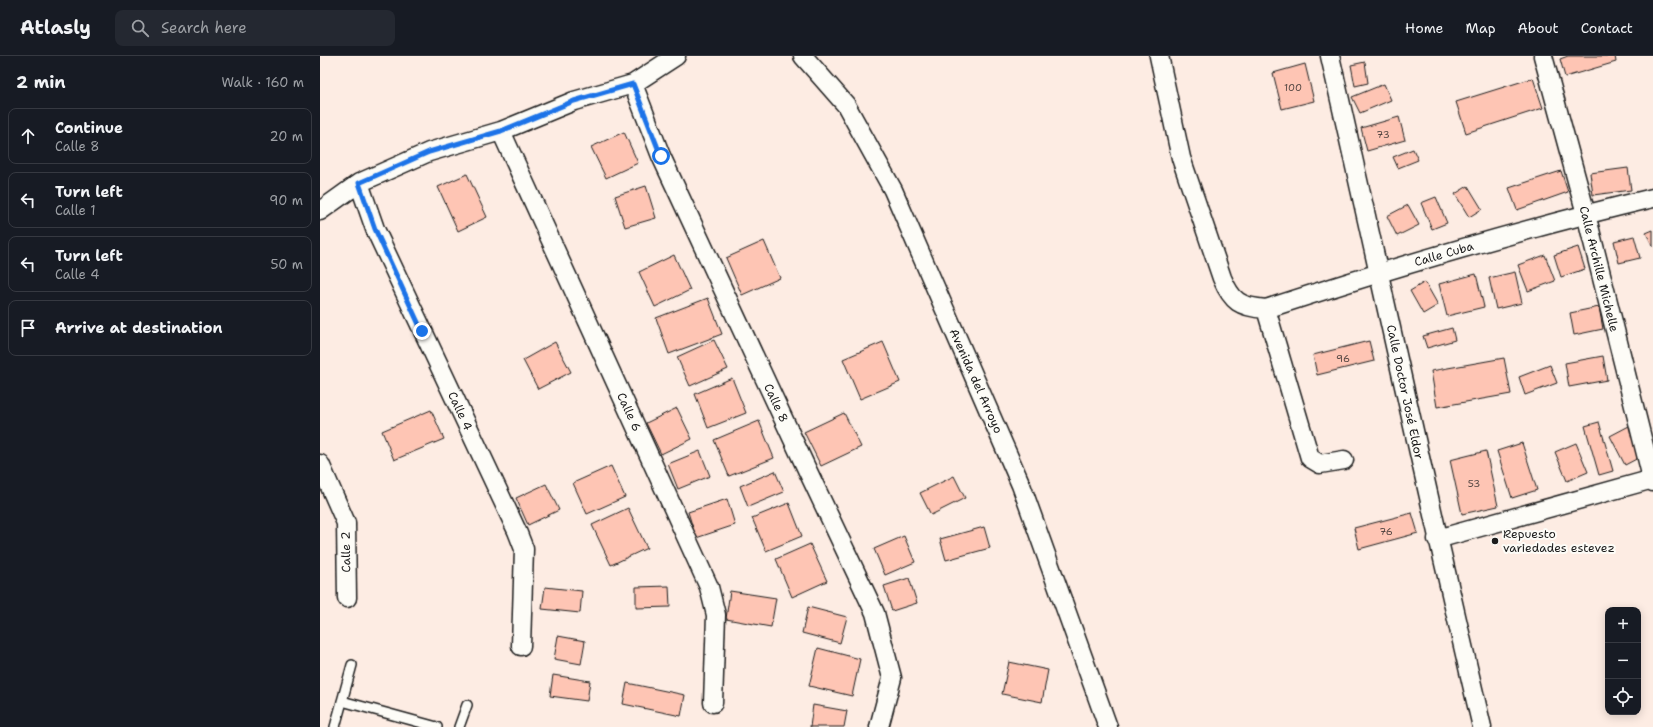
<!DOCTYPE html>
<meta charset="utf-8">
<style>
:root{--surface:#171b24;--page:#242831;--text:#f1f3f6;--muted:#9ea1a6;--line:#363941}
body{margin:0;font-family:"Shantell Sans",sans-serif;background:var(--page);color:var(--text)}
.controls{position:absolute;right:12px;bottom:12px;display:grid;overflow:hidden;border-radius:8px;box-shadow:0 2px 10px #0003}
.controls button{width:36px;height:36px;display:grid;place-items:center;padding:0;border:0;border-bottom:1px solid var(--line);background:var(--surface);color:var(--text);font:20px sans-serif}
.stop{position:absolute;width:12px;height:12px;margin:-9px;border:3px solid #1a73e8;border-radius:50%;background:#fff}
.stop.end{background:#1a73e8;border-color:#fff;box-shadow:0 1px 4px #0008}
.list{margin:0;padding:0;list-style:none}
h2{display:flex;justify-content:space-between;align-items:center;height:52px;margin:0;padding:0 16px;font-size:17px}
h2 small{font-size:13px;font-weight:400;color:var(--muted)}
.list li{display:grid;grid-template-columns:26px 1fr auto;gap:12px;align-items:center;box-sizing:border-box;height:56px;margin:0 8px 8px;padding:0 8px;border:1px solid var(--line);border-radius:8px}
.list b{display:block;font-size:15px;white-space:nowrap}
.list p{margin:0;font-size:13px;white-space:nowrap;color:var(--muted)}
.list em{font-size:13px;font-style:normal;color:var(--muted)}
.icon{flex:none;width:22px;height:22px;fill:none;stroke:currentColor;stroke-width:2;stroke-linecap:round;stroke-linejoin:round}
.map{position:relative;flex:none;width:1333px;height:671px;overflow:hidden}
header{display:flex;align-items:center;gap:24px;box-sizing:border-box;height:56px;padding:0 20px;background:var(--surface);border-bottom:1px solid var(--line)}
header strong{font-size:19px}
nav{display:flex;gap:22px;margin-inline-start:auto;font-size:14px}
.search{width:280px;height:36px;background:var(--page);display:flex;align-items:center;gap:10px;box-sizing:border-box;padding:0 14px;border-radius:8px;color:var(--muted);font-size:15px}
main{display:flex}
aside{flex:1;background:var(--surface)}
.map>svg:first-child{display:block}
</style>
<header>
<strong>Atlasly</strong>
<div class="search"><svg class="icon" aria-label="search" viewBox="0 0 24 24"><circle cx="10" cy="10" r="6"/><path d="M15 15l6 6"/></svg>Search here</div>
<nav><a>Home</a><a>Map</a><a>About</a><a>Contact</a></nav>
</header>
<main>
<aside>
<h2>2 min<small>Walk · 160 m</small></h2>
<ul class="list">
<li><svg class="icon" aria-label="ahead" viewBox="0 0 24 24"><path d="M12 20V5M6 11l6-6 6 6"/></svg><div><b>Continue</b><p>Calle 8</p></div><em>20 m</em></li>
<li><svg class="icon" aria-label="left" viewBox="0 0 24 24"><path d="M17 20v-9H6M10 6l-5 5 5 5"/></svg><div><b>Turn left</b><p>Calle 1</p></div><em>90 m</em></li>
<li><svg class="icon" aria-label="left" viewBox="0 0 24 24"><path d="M17 20v-9H6M10 6l-5 5 5 5"/></svg><div><b>Turn left</b><p>Calle 4</p></div><em>50 m</em></li>
<li><svg class="icon" aria-label="arrive" viewBox="0 0 24 24"><path d="M6 21V4h12l-3 4 3 4H6"/></svg><div><b>Arrive at destination</b></div></li>
</ul>
</aside>
<div class="map">
<svg width="1333" height="671" viewBox="0 0 1333 671">
<rect width="100%" height="100%" fill="#fdece3"/>
<filter id="ink" filterUnits="userSpaceOnUse"><feTurbulence type="fractalNoise" baseFrequency=".025" numOctaves="2"/><feDisplacementMap in="SourceGraphic" scale="8" xChannelSelector="R" yChannelSelector="G"/><feConvolveMatrix kernelMatrix="1 2 1 2 8 2 1 2 1" color-interpolation-filters="sRGB"/></filter>
<g filter="url(#ink)">
<!-- building -->
<path fill="#fec5b4" stroke="#1c1c1c" d="M1248 0H1295L1296 6 1245 21 1240 3Z
M1045 6 1048 27 1035 30 1031 9Z
M985 8 994 45 962 53 953 17Z
M1213 22 1223 52 1146 77 1136 46Z
M1064 28 1071 44 1040 57 1032 41Z
M1079 61 1085 84 1047 95 1041 72Z
M304 76 318 107 286 122 271 91Z
M1093 93 1098 104 1078 112 1073 101Z
M1308 112 1311 134 1273 139 1270 117Z
M1241 115 1248 136 1197 154 1189 132Z
M147 118 167 161 138 175 118 131Z
M326 130 336 162 305 171 295 140Z
M1148 130 1162 153 1149 161 1135 138Z
M1116 141 1127 167 1112 173 1101 147Z
M1088 149 1099 169 1077 180 1067 160Z
M1333 174V191L1326 177Z
M1314 180 1320 202 1299 207 1294 185Z
M444 185 460 222 422 239 406 202Z
M1258 191 1265 213 1241 221 1234 199Z
M354 199 370 234 335 251 319 216Z
M1225 199 1235 225 1208 235 1198 209Z
M1195 216 1202 247 1176 253 1169 222Z
M1156 218 1164 251 1127 260 1119 228Z
M1105 226 1118 249 1103 258 1090 235Z
M388 242 402 278 349 298 336 262Z
M1279 251 1283 273 1254 279 1250 257Z
M1132 272 1135 284 1107 292 1103 280Z
M394 284 408 313 370 330 357 301Z
M1049 285 1054 305 997 319 993 299Z
M235 286 251 316 218 333 203 304Z
M563 286 580 326 540 343 523 303Z
M1283 300 1287 324 1249 331 1245 307Z
M1184 302 1191 338 1117 351 1111 315Z
M1230 309 1237 327 1205 339 1199 321Z
M412 322 426 357 388 372 375 338Z
M357 352 372 383 341 398 326 367Z
M111 354 124 383 74 404 62 375Z
M524 357 541 391 501 410 484 376Z
M439 365 454 402 409 420 394 384Z
M1279 366 1293 415 1279 419 1265 370Z
M1309 370 1324 399 1305 409 1290 380Z
M1202 387 1217 434 1192 442 1177 395Z
M1256 387 1268 416 1247 425 1235 396Z
M380 395 390 420 358 433 348 408Z
M1166 395 1178 450 1142 458 1130 404Z
M291 410 305 441 267 458 253 427Z
M455 415 464 436 428 451 420 430Z
M634 420 645 442 611 459 600 437Z
M226 428 239 454 208 469 196 442Z
M407 443 415 469 376 482 368 456Z
M469 447 482 480 446 495 432 462Z
M308 452 327 492 291 509 272 469Z
M1092 457 1098 477 1039 493 1034 472Z
M664 471 670 492 626 504 620 483Z
M584 480 595 506 565 519 554 493Z
M490 488 507 525 472 541 456 503Z
M589 522 597 547 572 555 564 530Z
M349 530 350 551 316 552V531Z
M225 531 262 535 260 557 222 553Z
M410 535 456 542 451 571 406 563Z
M488 551 527 561 520 587 482 577Z
M238 580 265 585 261 608 234 603Z
M498 592 540 603 532 640 489 630Z
M689 606 728 614 722 646 682 638Z
M233 619 270 625 267 645 230 640Z
M307 627 365 639 361 660 303 648Z
M493 649 527 655 524 671H490Z"/>
<g fill="none" stroke-linecap="round" stroke-linejoin="round">
<!-- lane casing -->
<g stroke="#1c1c1c" stroke-width="12">
<path id="lane" d="M22 645 117 671
M15 671 32 609
M139 671 147 649"/>
</g>
<!-- street casing -->
<g stroke="#1c1c1c" stroke-width="21">
<path id="street" d="M483 0 526 49 573 134 701 429 788 671
M839 0 861 102 902 222C912 246 920 251 946 253 1074 211 1202 173 1333 142
M1010 0C1061 224 1109 448 1162 671
M1223 0 1266 158 1333 426
M313 28 341 100 483 405 555 557 572 622 559 671
M181 75 389 531 396 559 393 647
M39 127 55 173 197 475 204 493 201 590
M0 155 39 127 109 96 181 75 254 45 313 28 356 0
M946 253 990 402 1000 408 1024 404
M0 408 26 467 27 542
M1117 483 1333 423"/>
</g>
<!-- lane -->
<use href="#lane" stroke="#fdfcf7" stroke-width="9"/>
<!-- street -->
<use href="#street" stroke="#fdfcf7" stroke-width="18"/>
</g>
</g>
<g fill="none" stroke-linecap="round" stroke-linejoin="round" filter="url(#ink)">
<!-- route -->
<path stroke="#1a73e8" stroke-width="5" d="M102 275 55 173 39 127 109 96 181 75 254 45 313 28 341 100"/>
</g>
<!-- markers -->
<circle fill="#1c1c1c" stroke="#fdfcf7" stroke-width="1.5" cx="1175" cy="485" r="4"/>
<g text-anchor="middle" dominant-baseline="central" stroke-width="4" stroke-linejoin="round" paint-order="stroke">
<!-- number labels -->
<g font-size="10" fill="#544642">
<text x="973" y="31">100</text>
<text x="1063" y="78">73</text>
<text x="1023" y="302">96</text>
<text x="1154" y="427">53</text>
<text x="1066" y="475">76</text>
</g>
<!-- street labels -->
<g font-size="12" fill="#1c1c1c" stroke="#fdfcf7">
<text transform="translate(1124 198) rotate(-16)">Calle Cuba</text>
<text transform="translate(1279 213) rotate(76)">Calle Archille Michelle</text>
<text transform="translate(656 325) rotate(66)">Avenida del Arroyo</text>
<text transform="translate(1085 336) rotate(78)">Calle Doctor José Eldor</text>
<text transform="translate(456 347) rotate(65)">Calle 8</text>
<text transform="translate(140 355) rotate(65)">Calle 4</text>
<text transform="translate(309 356) rotate(65)">Calle 6</text>
<text transform="translate(26 496) rotate(-91)">Calle 2</text>
</g>
<!-- poi labels -->
<g font-size="12" fill="#1c1c1c" stroke="#fdfcf7" text-anchor="start">
<text x="1183" y="478">Repuesto<tspan x="1183" dy="14">variedades estevez</tspan></text>
</g>
</g>
</svg>
<div class="controls">
<button>+</button>
<button>−</button>
<button><svg class="icon" aria-label="locate" viewBox="0 0 24 24"><circle cx="12" cy="12" r="6"/><path d="M12 2v4M12 18v4M2 12h4M18 12h4"/></svg></button>
</div>
<div class="stop" style="left:341px;top:100px"></div>
<div class="stop end" style="left:102px;top:275px"></div>
</div>
</main>
